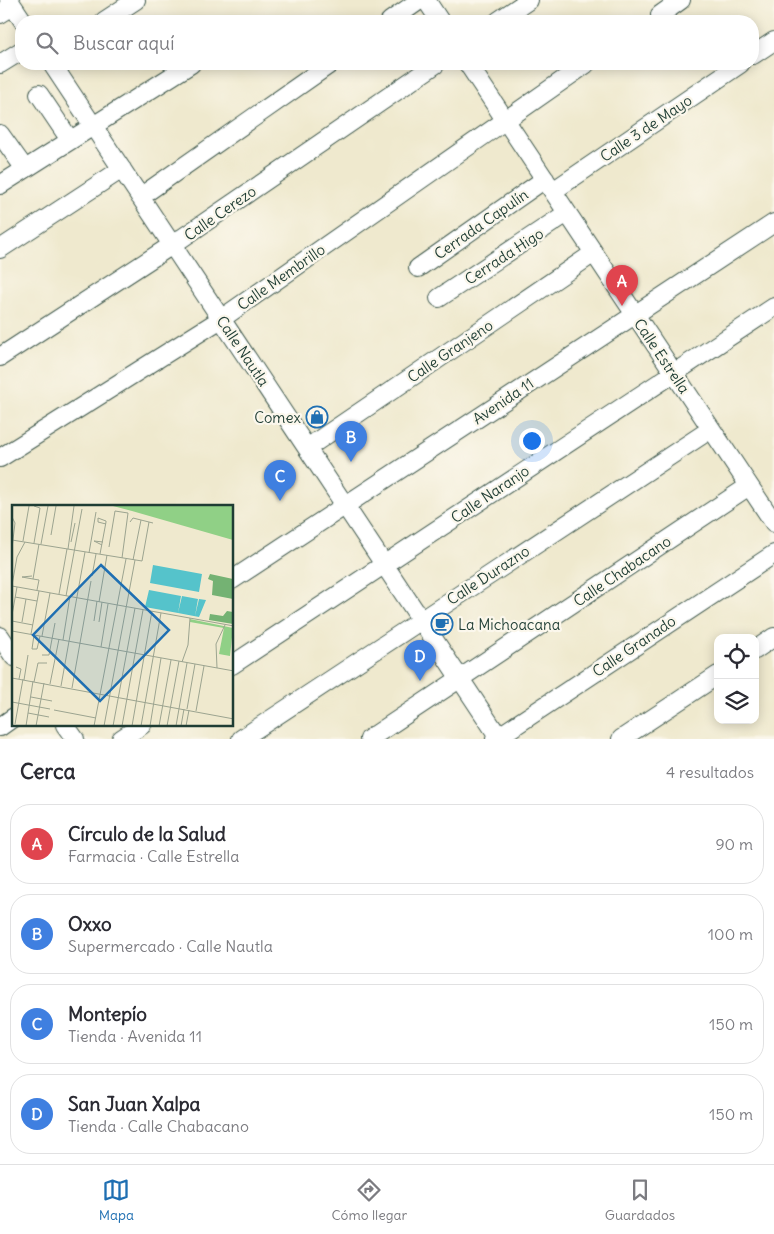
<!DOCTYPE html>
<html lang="es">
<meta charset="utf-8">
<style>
:root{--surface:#fff;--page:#f2f2f3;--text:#2b2b33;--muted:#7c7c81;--line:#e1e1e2;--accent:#1f6fb2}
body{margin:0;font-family:Delius,sans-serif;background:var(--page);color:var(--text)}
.controls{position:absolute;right:15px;bottom:15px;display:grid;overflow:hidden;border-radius:10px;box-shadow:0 2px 12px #0003}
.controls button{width:45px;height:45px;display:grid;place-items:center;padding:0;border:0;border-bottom:1px solid var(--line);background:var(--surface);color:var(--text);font:25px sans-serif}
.you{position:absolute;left:531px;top:440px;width:18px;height:18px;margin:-12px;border:4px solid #fff;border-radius:50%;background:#1a73e8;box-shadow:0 0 0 8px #1a73e833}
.badge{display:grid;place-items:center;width:32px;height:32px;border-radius:50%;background:var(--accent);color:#fff;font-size:16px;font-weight:700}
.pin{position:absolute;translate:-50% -41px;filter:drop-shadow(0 1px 2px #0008)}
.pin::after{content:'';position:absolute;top:26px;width:18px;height:15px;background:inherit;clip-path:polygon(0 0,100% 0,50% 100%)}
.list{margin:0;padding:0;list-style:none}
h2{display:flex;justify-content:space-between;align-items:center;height:65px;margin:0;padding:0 20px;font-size:21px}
h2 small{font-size:16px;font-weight:400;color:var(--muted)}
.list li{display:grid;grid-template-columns:32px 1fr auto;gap:15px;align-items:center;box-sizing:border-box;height:80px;margin:0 10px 10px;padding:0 10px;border:1px solid var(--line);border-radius:20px}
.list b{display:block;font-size:19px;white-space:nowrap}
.list p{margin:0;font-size:16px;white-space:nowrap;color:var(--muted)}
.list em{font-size:16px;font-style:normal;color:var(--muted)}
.icon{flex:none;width:28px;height:28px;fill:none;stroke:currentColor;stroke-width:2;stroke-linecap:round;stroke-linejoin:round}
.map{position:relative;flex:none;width:774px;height:739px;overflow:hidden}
.search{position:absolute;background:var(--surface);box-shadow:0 2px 12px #0003;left:15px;right:15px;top:15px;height:55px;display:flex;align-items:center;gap:12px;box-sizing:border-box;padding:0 18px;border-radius:20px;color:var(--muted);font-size:19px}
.sheet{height:425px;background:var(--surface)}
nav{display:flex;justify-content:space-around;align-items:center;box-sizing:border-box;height:70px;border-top:1px solid var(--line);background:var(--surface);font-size:14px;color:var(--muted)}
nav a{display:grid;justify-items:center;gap:2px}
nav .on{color:var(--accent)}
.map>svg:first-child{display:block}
</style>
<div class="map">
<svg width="774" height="739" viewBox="0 0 774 739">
<rect width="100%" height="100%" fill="#fbf7ec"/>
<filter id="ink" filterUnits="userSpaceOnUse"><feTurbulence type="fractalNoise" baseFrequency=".02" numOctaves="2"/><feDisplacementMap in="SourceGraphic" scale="10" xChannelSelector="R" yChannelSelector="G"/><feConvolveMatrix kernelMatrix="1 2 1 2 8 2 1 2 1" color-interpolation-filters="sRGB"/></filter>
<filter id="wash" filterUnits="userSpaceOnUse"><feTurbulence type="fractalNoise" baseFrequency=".0096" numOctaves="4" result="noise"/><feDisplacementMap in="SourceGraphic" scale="20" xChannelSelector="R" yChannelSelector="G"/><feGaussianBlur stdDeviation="1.12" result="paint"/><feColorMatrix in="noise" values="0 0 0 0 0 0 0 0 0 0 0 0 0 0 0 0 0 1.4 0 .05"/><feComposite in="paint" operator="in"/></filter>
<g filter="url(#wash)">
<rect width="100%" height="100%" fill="#efe9ce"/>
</g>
<g filter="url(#ink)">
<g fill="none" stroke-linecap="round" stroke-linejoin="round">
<!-- minor casing -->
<g stroke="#3e574b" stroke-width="20">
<path id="minor" d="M9 0 23 21
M426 0 440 21
M0 14 13 6
M660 15 681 0
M104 21 136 0
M390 21 420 0
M498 21 529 0
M753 55 774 41
M0 64 21 51
M52 64 500 739
M468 64 774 523
M39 94 70 140
M0 134 25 169
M0 185 191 64
M553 191 740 64
M140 197 330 64
M0 249 122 169
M418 268 545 179
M439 298 567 213
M0 357 172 245 436 64
M307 448 594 253
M0 458 221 319 586 64
M232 580 774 223
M0 636 14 657
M755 650 774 637
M232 665 774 307
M65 725 75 739
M0 727 14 717
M121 739 142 725
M241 739 711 429
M369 739 749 486
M495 739 774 554
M621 739 718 675"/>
</g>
<!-- minor -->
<use href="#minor" stroke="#fff" stroke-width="18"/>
</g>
</g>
<!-- icons -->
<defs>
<g id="shop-ring" transform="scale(1.125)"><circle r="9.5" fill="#fbf7ec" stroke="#1f6fb2" stroke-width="1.5"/><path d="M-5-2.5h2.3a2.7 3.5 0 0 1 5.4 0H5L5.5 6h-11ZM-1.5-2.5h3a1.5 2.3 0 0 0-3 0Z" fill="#1f6fb2"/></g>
<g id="cafe-ring" transform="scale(1.125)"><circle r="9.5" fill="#fbf7ec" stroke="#1f6fb2" stroke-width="1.5"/><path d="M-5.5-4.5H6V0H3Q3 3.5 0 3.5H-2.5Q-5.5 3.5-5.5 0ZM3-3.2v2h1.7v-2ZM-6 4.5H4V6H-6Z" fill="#1f6fb2"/></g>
</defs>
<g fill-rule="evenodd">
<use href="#shop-ring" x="317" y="417"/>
<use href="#cafe-ring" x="442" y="624"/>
</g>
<g text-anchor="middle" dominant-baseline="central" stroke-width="4.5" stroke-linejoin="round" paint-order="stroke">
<!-- street labels -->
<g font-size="15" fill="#1f3d34" stroke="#fbf7ec">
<text transform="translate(646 128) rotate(-34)">Calle 3 de Mayo</text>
<text transform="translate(220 213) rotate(-35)">Calle Cerezo</text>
<text transform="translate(481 224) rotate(-35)">Cerrada Capulín</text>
<text transform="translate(504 256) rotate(-33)">Cerrada Higo</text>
<text transform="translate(281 277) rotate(-35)">Calle Membrillo</text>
<text transform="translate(243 351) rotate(56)">Calle Nautla</text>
<text transform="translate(450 351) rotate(-34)">Calle Granjeno</text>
<text transform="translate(662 356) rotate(56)">Calle Estrella</text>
<text transform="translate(503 401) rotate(-34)">Avenida 11</text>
<text transform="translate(490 494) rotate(-34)">Calle Naranjo</text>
<text transform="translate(622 571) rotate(-34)">Calle Chabacano</text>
<text transform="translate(488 575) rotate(-33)">Calle Durazno</text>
<text transform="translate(634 646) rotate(-34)">Calle Granado</text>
</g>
<!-- poi labels -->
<g font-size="15" fill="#1f3d34" stroke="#fbf7ec" text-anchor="end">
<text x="301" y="417">Comex</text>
<text x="458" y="624" text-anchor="start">La Michoacana</text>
</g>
</g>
<!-- overview -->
<g transform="translate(12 505)">
<rect width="221" height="221" fill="#efe9ce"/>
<path d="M198 69 221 74V94L200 90 201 76 196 74ZM215 106 221 107V119L197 115 198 109 211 111Z" fill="#74b273"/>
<path d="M101 1H221V35L120 6Z" fill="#90d086"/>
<path d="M178 114 221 123 218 151 207 149 212 123 178 117Z" fill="#90d086"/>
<path d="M141 60 190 69 187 87 138 78ZM137 85 169 91 166 108 133 102ZM170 91 186 94 183 111 187 94 194 95 187 112 166 108Z" fill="#55c3cb"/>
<path fill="none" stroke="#9ca490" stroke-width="1" d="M0 12 3 18 0 43M118 17 121 13 141 18M39 30 44 1M0 35 130 56 137 17M11 36 17 1M59 37 63 18M22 38 28 3 22 1M29 39 36 1M90 40 82 36 91 37M97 42 103 6 116 8 110 53M56 44 62 1M77 48 84 7M88 49 94 17V16L86 13V17L94 19M121 55 129 15M20 71 10 72 21 74M80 71 84 49M0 80 5 52 13 37M0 81 222 121M25 85 27 75 21 74 27 39M47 89 55 44M54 91 70 4M3 92 25 96M87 97 95 50M0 110 5 82M0 116 21 120M82 116 85 96M10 117 14 94M87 117 90 97M0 126 222 166M19 129 27 86M22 130 20 144H25L28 131M30 131 38 88M51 135 58 91M89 142 96 99M30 150H37L43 118M170 157 176 140 178 113M4 162 9 164 7 174M205 163 204 139 213 120M0 173 222 214M12 175 16 150M22 177 26 158H35M38 179 47 134M49 181 73 47M60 183 79 76M19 192 40 196M0 197 38 204M175 204 183 159M42 205 84 213M184 206 192 161M16 208 37 212M3 219 11 174M14 221 21 176M24 221 32 178M82 221 114 54M92 221 123 55M101 221 123 103M110 221 131 105M120 221 140 106M129 221 149 108M138 221 149 153M147 221 159 155M155 221 167 156M164 221 175 158M169 221 172 204M174 221 177 205"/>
<path fill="#1f6fb2" fill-opacity="0.15" stroke="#1f6fb2" stroke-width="2.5" d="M89 60 157 125 88 196 21 130Z"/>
<rect width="221" height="221" fill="none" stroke="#1f3d34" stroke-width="2.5"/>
</g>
</svg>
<div class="controls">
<button><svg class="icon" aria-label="locate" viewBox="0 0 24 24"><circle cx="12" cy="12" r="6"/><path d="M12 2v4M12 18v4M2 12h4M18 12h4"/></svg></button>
<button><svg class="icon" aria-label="layers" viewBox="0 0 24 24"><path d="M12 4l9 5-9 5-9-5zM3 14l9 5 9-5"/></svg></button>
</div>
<div class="you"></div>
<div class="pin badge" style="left:622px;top:306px;background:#e0444e">A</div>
<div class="pin badge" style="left:351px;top:462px;background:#3f7fe0">B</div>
<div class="pin badge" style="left:280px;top:501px;background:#3f7fe0">C</div>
<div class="pin badge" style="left:420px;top:681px;background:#3f7fe0">D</div>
<div class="search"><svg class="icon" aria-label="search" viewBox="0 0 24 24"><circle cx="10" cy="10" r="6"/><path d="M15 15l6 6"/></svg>Buscar aquí</div>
</div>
<section class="sheet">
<h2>Cerca<small>4 resultados</small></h2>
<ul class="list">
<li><span class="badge" style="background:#e0444e">A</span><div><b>Círculo de la Salud</b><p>Farmacia · Calle Estrella</p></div><em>90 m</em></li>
<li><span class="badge" style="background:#3f7fe0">B</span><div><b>Oxxo</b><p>Supermercado · Calle Nautla</p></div><em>100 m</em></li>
<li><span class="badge" style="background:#3f7fe0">C</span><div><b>Montepío</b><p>Tienda · Avenida 11</p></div><em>150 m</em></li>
<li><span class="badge" style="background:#3f7fe0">D</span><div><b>San Juan Xalpa</b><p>Tienda · Calle Chabacano</p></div><em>150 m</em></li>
</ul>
</section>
<nav>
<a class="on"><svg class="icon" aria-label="map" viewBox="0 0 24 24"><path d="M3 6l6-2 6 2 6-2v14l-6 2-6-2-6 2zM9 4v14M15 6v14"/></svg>Mapa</a>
<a><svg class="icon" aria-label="directions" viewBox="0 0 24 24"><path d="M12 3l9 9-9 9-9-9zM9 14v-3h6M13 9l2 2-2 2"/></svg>Cómo llegar</a>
<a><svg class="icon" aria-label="saved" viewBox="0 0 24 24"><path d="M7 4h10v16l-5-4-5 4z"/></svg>Guardados</a>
</nav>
